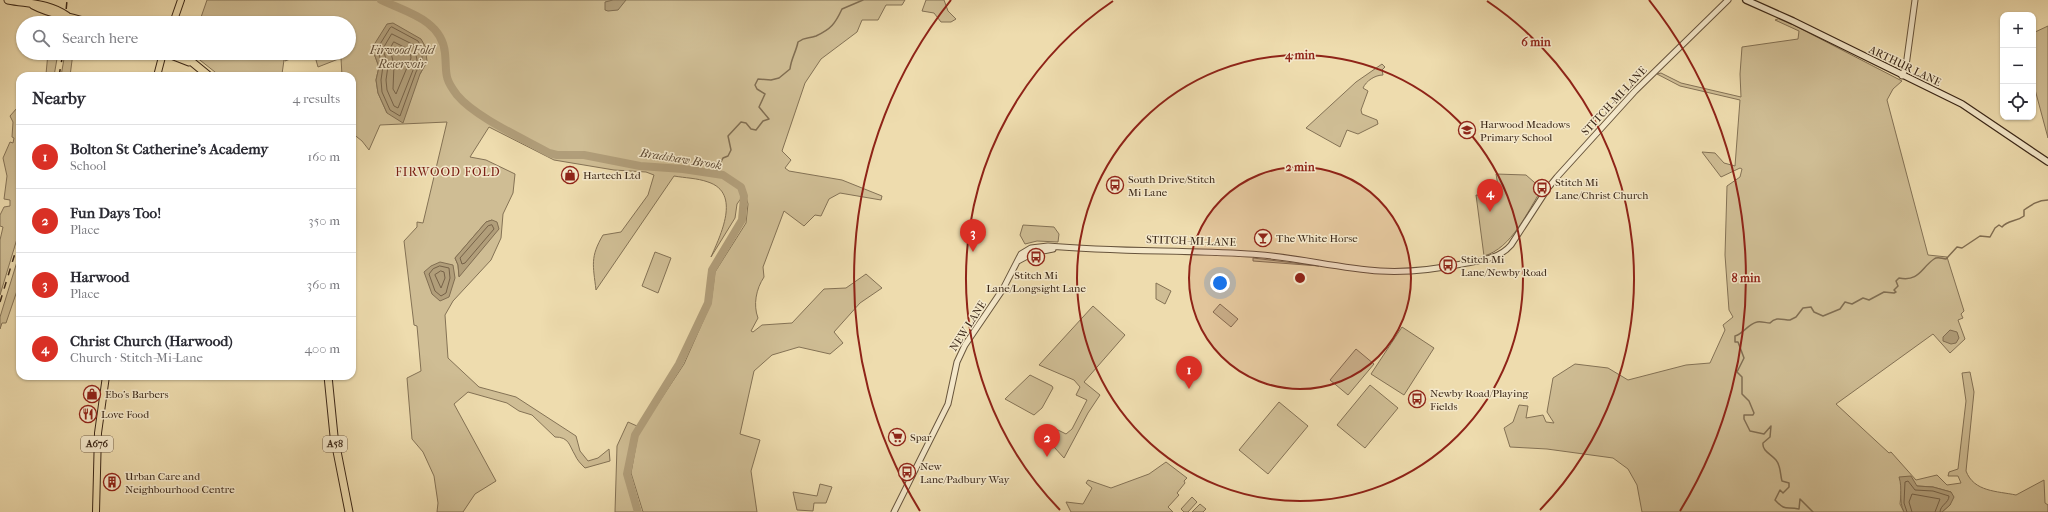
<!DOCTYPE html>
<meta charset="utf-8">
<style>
:root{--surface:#fff;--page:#f7f7f7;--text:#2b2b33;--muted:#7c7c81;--line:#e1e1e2;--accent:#d93025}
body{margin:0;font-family:"IM FELL French Canon",serif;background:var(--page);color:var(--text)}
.controls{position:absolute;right:12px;top:12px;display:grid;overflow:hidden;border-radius:8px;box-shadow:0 1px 3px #0004}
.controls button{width:36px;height:36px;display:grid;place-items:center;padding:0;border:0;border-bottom:1px solid var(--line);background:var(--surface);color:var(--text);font:20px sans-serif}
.you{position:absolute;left:1220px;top:283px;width:14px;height:14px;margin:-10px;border:3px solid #fff;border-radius:50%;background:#1a73e8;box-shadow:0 0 0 6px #1a73e833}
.badge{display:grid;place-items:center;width:26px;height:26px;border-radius:50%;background:var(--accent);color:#fff;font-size:13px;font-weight:700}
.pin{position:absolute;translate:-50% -33px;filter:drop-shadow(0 1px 2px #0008)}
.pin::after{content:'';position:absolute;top:21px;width:14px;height:12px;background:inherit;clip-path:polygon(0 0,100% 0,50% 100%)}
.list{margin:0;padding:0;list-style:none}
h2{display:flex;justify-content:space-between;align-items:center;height:52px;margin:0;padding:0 16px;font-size:17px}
h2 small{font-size:13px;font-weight:400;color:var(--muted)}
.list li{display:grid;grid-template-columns:26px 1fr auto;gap:12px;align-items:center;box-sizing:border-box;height:64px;padding:0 16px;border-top:1px solid var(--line)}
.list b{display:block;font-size:15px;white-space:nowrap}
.list p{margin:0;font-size:13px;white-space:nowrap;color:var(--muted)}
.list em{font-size:13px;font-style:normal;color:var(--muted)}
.icon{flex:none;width:22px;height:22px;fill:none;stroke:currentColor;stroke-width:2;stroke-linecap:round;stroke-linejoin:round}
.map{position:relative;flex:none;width:2048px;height:512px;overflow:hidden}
.search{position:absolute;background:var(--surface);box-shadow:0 1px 3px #0004;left:16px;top:16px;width:340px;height:44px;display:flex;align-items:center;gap:10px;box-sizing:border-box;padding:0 14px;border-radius:22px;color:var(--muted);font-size:15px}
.panel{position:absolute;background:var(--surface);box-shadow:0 1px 3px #0004;left:16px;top:72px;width:340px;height:308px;border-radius:12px}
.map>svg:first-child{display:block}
</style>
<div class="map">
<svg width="2048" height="512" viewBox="0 0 2048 512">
<rect width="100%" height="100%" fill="#eedcae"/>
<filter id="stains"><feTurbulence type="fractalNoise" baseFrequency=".005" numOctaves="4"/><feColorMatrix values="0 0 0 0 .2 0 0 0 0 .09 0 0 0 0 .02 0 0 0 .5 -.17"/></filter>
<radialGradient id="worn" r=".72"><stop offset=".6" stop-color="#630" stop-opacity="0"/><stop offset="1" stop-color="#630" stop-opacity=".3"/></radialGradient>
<!-- green -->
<path fill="#cfbd94" stroke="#847255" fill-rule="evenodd" d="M207 0H905L902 5H886L878 20H862L857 32 821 59 805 83 782 151 791 160 785 168 789 171 842 180 882 196 881 200 840 193 829 199 821 216 815 215 804 226 784 211 763 267 764 277C756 289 753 305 758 318L751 331 753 332 762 325 792 323 824 289 846 288 866 274 882 288 860 303 834 332 843 343 830 354 799 347 772 355 754 371 740 434 760 440 751 471 757 512H643L631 473 638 434 684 364 711 303 715 272 746 223 748 204 745 193 737 204 735 218 711 257C720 236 742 193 708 182 697 178 685 178 674 176L596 290C593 265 590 257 603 235L621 232 648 195 654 175 646 172 614 170 554 160 489 127 470 157 486 160 515 174 513 193 503 214 501 238 491 260 453 301 445 315 448 358 479 387 516 397 576 436 580 451 588 461 598 458 609 449 610 461 585 468C581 464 577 460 575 455 569 445 569 437 555 437L532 415 519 411 507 403 468 392 454 404 496 481 475 494 463 512H437L438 503 434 476 423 452 412 439 407 378 421 371 417 326 414 325 404 241 417 227V222L423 223 447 122 380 125 369 150 362 141 352 133V76H342L341 58 318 67 314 53H349V23H199ZM372 48 427 62 420 74 387 113 378 93 376 80 379 67ZM492 220 459 276 458 265 455 258 486 222Z
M926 0H944L948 11 956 19 951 22H941L934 13 922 11Z
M1780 18 1902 81 1893 89 1887 100 1928 255 1947 257 1964 311 1961 314 1963 318 1958 320 1965 339 1950 353 1933 334 1836 404 1889 453 1891 452 1916 480 1937 475 1947 485 1961 483 1958 476H1948L1949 472 1958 469 1966 401 1962 373 1970 372 1974 392 1966 471C1974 492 1997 491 2016 495L2044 480 2045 503 2048 505V512H1942L1950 505 1951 492 1933 487 1902 485 1900 504 1904 512H1642L1637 485 1628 469 1613 458 1547 449 1510 447 1504 428 1513 422 1519 405 1528 406 1526 418 1543 415 1546 422 1554 423 1547 412 1553 378 1575 364 1608 368 1628 380 1686 365 1710 363 1725 330 1723 325 1733 317 1729 310 1725 255 1727 186 1740 177 1742 169 1740 168 1721 177 1702 152 1715 153 1724 163 1735 166 1740 100 1680 86 1657 74 1661 73 1681 83 1741 97 1740 74 1742 47 1798 39 1799 31 1775 20Z
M2048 26V138L2033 82V33Z
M48 53H58L54 76H37L46 74Z
M65 53H73L70 76H61Z
M191 53H285L282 74 278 76H220Z
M286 53H306L285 61Z
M1382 64 1385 67 1382 70 1383 75C1375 75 1366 81 1363 88L1368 91 1361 110 1362 114 1377 120 1378 124 1358 134 1347 130 1340 147 1306 128 1356 82Z
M20 95V229L0 295V240L3 227 0 226V215L4 207 10 206V200L4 199 7 176 3 158 10 142 13 143 14 138 12 137 13 122 10 116 17 108Z
M1496 174 1526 175 1542 189C1527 212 1512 248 1484 256L1476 195 1500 198Z
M1023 225 1054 227 1059 234 1058 242 1037 241 1025 244 1020 235Z
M20 252V282L6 323H2L0 329V317Z
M655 252 671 258 658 293 642 286Z
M1253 258 1319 266 1253 261Z
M1156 283 1171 291 1165 304 1156 299Z
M1220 304 1238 319 1231 327 1213 312Z
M1093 306 1125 335 1084 382 1100 395 1088 413 1064 458 1044 436 1049 438 1054 428 1066 434 1072 429 1087 400 1076 395 1080 387 1074 380 1039 365Z
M1402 327 1434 348 1404 395 1371 374Z
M1356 349 1374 364 1348 395 1330 380Z
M1030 375 1052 386 1053 388 1042 408 1034 415 1005 399Z
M1370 385 1398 408 1365 448 1337 425Z
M1279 402 1308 426 1268 474 1239 450Z
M628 422 637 426 633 435 625 475 635 512H615L617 446Z
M1166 462 1187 478 1184 481 1185 483 1177 493 1179 495 1168 507 1173 512H1071L1066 502 1083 504 1092 488 1086 483 1088 480 1111 488 1149 474Z
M820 484 832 487 826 503H814L813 511 797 510 793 492 817 496Z
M1192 497 1197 502 1188 512H1184L1181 509Z
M1200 504 1206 509 1203 512H1192Z"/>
<!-- water -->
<path fill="#b19e7a" stroke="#816e52" d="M613 0H626L618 10 608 11 605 10V2Z
M393 23 421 39 425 46 427 61 420 74 403 123 387 113 378 93 376 80 379 67 372 48 387 24Z
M492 220 497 222 499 229 459 277 458 265 455 258 486 222Z
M440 262 453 265 455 278 449 297 440 301 432 294 424 272 431 266Z
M1950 330 1957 332 1959 338 1956 343 1951 344 1943 341V337Z
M1911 476 1917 486 1933 487 1951 492 1954 497 1950 505 1942 512H1904C1898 500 1903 489 1899 477Z"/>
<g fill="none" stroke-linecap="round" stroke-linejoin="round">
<!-- shore -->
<path stroke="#766248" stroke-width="1" d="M392 27 418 41 422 48V61L416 72 400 116 390 110 382 92 381 80 383 66 377 49 390 28Z
M392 34 414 45 417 60 398 108 394 106 387 90 386 80 388 66 383 49Z
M394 42 410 50 411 58 396 94 393 89 394 65 390 49Z
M492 225 494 229 465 263 462 264 460 258 488 226Z
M440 266 449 268 450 278 446 293 441 296 435 291 429 274 433 269Z
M441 271 444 272 445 278 441 288 435 275Z
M1907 512 1904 503 1905 482 1908 481 1915 490 1933 491 1949 496C1949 503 1940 505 1940 512
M1912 512 1909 502 1912 494 1940 499 1935 512"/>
<!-- stream -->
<path stroke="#816e52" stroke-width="1.5" d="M715 174 723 158 728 156 731 150 728 136 741 122 746 123 751 129 756 130 763 121 769 119 759 107 765 94 757 89 755 85 758 79 771 80 779 78 790 69C791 59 796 52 798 42 806 36 808 39 816 36 831 29 835 24 842 9L863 0
M1813 512 1800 499 1799 509C1786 506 1786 512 1775 500L1780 490 1783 493 1789 487V483L1782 481C1780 474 1781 466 1776 460 1771 454 1762 451 1763 443L1770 437 1771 426 1764 434 1750 431 1744 419V415H1753L1754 413 1749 401 1742 394V377L1737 372 1744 358 1738 342H1735V336C1743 334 1748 324 1757 322 1761 321 1766 323 1770 323 1776 316 1783 320 1790 320L1796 317 1803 308 1811 307 1814 312 1823 316 1840 309 1845 302 1852 304 1863 298 1869 300 1884 292 1894 293 1896 292 1894 290 1898 286 1896 281 1899 278C1919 282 1921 268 1934 259 1938 256 1942 259 1946 259L1957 247 1962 248 1980 236 1990 237 1995 228 1999 225 2002 227C2008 220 2016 222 2024 216V210C2031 205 2038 200 2048 200"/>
<!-- river -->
<path stroke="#b19e7a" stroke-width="8" d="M381 0C406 12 442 20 445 53 447 73 443 77 457 95 475 117 524 139 549 153L557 155H584L640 166 683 169 723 175 741 187 744 196 742 220 712 270 708 303 679 364 635 435 627 474 638 512"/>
<!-- tertiary casing -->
<g stroke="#67543c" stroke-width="7">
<path id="tertiary" d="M1902 76 1906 66 1915 0
M1018 261 1033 253 1053 249
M894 512 948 404 957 362 965 345 1003 289 1021 254 1031 248 1048 246C1114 252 1181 250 1248 254 1292 256 1336 268 1380 271 1410 273 1438 269 1467 263 1483 260 1500 258 1511 245L1548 188 1557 177 1635 91 1728 0"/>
</g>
<!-- secondary casing -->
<g stroke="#3a2616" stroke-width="8">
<path id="secondary" d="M1746 0 1793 21 1962 104 2048 162"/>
</g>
<!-- primary casing -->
<g stroke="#3a2616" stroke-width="8">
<path id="primary" d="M173 23 181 0
M157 76 163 53
M96 512 98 433 106 376"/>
</g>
<!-- trunk casing -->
<g stroke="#3a2616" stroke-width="9">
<path id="trunk" d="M8 0C29 4 49 3 67 16
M33 5C51 15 70 16 89 23
M166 53 189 62
M181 53 209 76
M328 376 334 436 349 512"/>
</g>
<!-- tertiary -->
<use href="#tertiary" stroke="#f4e8ca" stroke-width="5"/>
<!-- secondary -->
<use href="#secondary" stroke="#f4e8ca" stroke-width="5.5"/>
<!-- primary -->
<use href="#primary" stroke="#eedcae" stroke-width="6"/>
<!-- trunk -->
<use href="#trunk" stroke="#eedcae" stroke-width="7"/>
<!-- rail -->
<path stroke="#3a2616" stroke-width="1.5" stroke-dasharray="7 7" stroke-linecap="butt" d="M65 23 67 0
M59 76 63 53
M0 302 20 237"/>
</g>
<!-- distance rings -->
<circle cx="1300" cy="278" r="111" fill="#8f2418" fill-opacity=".12"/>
<g fill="none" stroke="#8f2418" stroke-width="2">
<circle cx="1300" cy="278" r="111"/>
<circle cx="1300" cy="278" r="223"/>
<path d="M1060 510A334 334 0 0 1 1113 1M1487 1A334 334 0 0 1 1540 510"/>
<path d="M920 511A446 446 0 0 1 951 0M1649 0A446 446 0 0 1 1680 511"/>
</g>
<!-- icons -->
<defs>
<g id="school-ring" transform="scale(0.9)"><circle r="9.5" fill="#f4e8ca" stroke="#8f2418" stroke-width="1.5"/><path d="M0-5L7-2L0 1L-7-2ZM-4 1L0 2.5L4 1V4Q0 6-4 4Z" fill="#8f2418"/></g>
<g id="shop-ring" transform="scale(0.9)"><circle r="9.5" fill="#f4e8ca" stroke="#8f2418" stroke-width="1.5"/><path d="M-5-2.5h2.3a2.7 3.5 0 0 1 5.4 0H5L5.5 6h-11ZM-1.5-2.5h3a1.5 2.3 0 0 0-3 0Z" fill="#8f2418"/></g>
<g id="bus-ring" transform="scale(0.9)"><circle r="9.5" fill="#f4e8ca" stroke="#8f2418" stroke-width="1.5"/><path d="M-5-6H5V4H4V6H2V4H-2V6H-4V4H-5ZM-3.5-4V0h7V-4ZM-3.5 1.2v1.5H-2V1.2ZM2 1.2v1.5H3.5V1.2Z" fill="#8f2418"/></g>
<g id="bar-ring" transform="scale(0.9)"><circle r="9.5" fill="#f4e8ca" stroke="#8f2418" stroke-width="1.5"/><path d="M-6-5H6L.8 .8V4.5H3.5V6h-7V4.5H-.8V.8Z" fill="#8f2418"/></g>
<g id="restaurant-ring" transform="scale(0.9)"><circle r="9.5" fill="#f4e8ca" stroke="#8f2418" stroke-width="1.5"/><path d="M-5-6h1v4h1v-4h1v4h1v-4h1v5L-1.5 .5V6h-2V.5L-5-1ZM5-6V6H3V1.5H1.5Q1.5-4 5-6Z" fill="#8f2418"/></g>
<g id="supermarket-ring" transform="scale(0.9)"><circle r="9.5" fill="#f4e8ca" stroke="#8f2418" stroke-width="1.5"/><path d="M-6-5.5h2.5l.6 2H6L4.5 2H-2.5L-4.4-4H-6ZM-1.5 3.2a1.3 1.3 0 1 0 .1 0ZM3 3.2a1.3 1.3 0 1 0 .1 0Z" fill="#8f2418"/></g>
<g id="building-ring" transform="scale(0.9)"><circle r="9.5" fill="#f4e8ca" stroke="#8f2418" stroke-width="1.5"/><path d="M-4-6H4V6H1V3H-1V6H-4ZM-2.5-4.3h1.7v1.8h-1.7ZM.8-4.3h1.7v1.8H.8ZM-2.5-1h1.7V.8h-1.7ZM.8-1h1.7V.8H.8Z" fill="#8f2418"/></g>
</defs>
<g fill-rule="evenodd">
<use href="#school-ring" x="1467" y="130"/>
<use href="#shop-ring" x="570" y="175"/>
<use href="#bus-ring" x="1115" y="185"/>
<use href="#bus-ring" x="1542" y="188"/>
<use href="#bar-ring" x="1263" y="238"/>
<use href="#bus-ring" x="1036" y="257"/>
<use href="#bus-ring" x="1448" y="265"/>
<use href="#shop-ring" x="92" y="394"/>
<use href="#bus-ring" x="1417" y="399"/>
<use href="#restaurant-ring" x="88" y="414"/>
<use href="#supermarket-ring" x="897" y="437"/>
<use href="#bus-ring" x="907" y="472"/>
<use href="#building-ring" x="112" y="482"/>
</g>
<g text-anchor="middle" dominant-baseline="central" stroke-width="3" stroke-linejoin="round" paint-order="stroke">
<!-- shield labels -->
<g fill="#f4e8ca" stroke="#72604c" stroke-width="1">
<rect x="81" y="436" width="32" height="16" rx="3"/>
<rect x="323" y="436" width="24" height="16" rx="3"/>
</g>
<g font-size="10" font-weight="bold" fill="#3a2616">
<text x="97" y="444">A676</text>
<text x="335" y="444">A58</text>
</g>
<!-- street labels -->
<g font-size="11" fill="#3a2616" stroke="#f4e8ca">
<text transform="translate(1905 66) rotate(26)">ARTHUR LANE</text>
<text transform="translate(1614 101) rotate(-47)">STITCH-MI-LANE</text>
<text transform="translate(1191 241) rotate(2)">STITCH-MI-LANE</text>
<text transform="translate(968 326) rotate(-57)">NEW LANE</text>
</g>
<!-- poi labels -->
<g font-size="11" fill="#3a2616" stroke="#f4e8ca" text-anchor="start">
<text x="1480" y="124">Harwood Meadows<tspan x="1480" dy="13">Primary School</tspan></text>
<text x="583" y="175">Hartech Ltd</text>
<text x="1128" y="179">South Drive/Stitch<tspan x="1128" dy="13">Mi Lane</tspan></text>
<text x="1555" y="182">Stitch Mi<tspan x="1555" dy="13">Lane/Christ Church</tspan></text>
<text x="1276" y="238">The White Horse</text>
<text x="1461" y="259">Stitch Mi<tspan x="1461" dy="13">Lane/Newby Road</tspan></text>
<text x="1036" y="275" text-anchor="middle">Stitch Mi<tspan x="1036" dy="13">Lane/Longsight Lane</tspan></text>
<text x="1430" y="393">Newby Road/Playing<tspan x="1430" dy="13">Fields</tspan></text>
<text x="105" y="394">Ebo's Barbers</text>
<text x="101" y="414">Love Food</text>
<text x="910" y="437">Spar</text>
<text x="920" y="466">New<tspan x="920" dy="13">Lane/Padbury Way</tspan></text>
<text x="125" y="476">Urban Care and<tspan x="125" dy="13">Neighbourhood Centre</tspan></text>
</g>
<!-- water labels -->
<g font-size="12" font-style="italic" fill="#5e4a34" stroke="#f4e8ca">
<text x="402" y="50">Firwood Fold<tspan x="402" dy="14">Reservoir</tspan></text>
<text transform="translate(681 159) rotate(9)">Bradshaw Brook</text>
</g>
<!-- neighbourhood labels -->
<g font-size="12" letter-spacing="1" fill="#7a1f14" stroke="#f4e8ca">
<text x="448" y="172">FIRWOOD FOLD</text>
</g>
</g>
<circle cx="1300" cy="278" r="6" fill="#8f2418" stroke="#f4e8ca" stroke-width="2"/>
<g font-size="12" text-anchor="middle" font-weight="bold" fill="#8f2418" stroke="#f4e8ca" stroke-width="3" stroke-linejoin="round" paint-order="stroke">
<text x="1536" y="46">6 min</text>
<text x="1300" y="59">4 min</text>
<text x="1300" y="171">2 min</text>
<text x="1746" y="282">8 min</text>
</g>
<rect width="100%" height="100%" filter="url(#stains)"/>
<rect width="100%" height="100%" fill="url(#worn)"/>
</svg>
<div class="controls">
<button>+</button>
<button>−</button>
<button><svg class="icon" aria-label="locate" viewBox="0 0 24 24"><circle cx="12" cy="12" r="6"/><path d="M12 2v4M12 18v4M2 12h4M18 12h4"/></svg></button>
</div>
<div class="you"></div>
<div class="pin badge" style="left:1189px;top:389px">1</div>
<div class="pin badge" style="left:1047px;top:457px">2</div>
<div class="pin badge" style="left:973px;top:252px">3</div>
<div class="pin badge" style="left:1490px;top:212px">4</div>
<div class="search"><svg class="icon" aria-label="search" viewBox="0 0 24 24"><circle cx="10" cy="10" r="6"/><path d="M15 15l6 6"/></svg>Search here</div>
<section class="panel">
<h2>Nearby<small>4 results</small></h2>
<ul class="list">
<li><span class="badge">1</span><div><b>Bolton St Catherine's Academy</b><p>School</p></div><em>160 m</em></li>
<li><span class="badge">2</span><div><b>Fun Days Too!</b><p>Place</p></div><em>350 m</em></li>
<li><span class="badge">3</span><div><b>Harwood</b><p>Place</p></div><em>360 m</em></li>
<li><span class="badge">4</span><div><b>Christ Church (Harwood)</b><p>Church · Stitch-Mi-Lane</p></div><em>400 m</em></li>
</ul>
</section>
</div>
